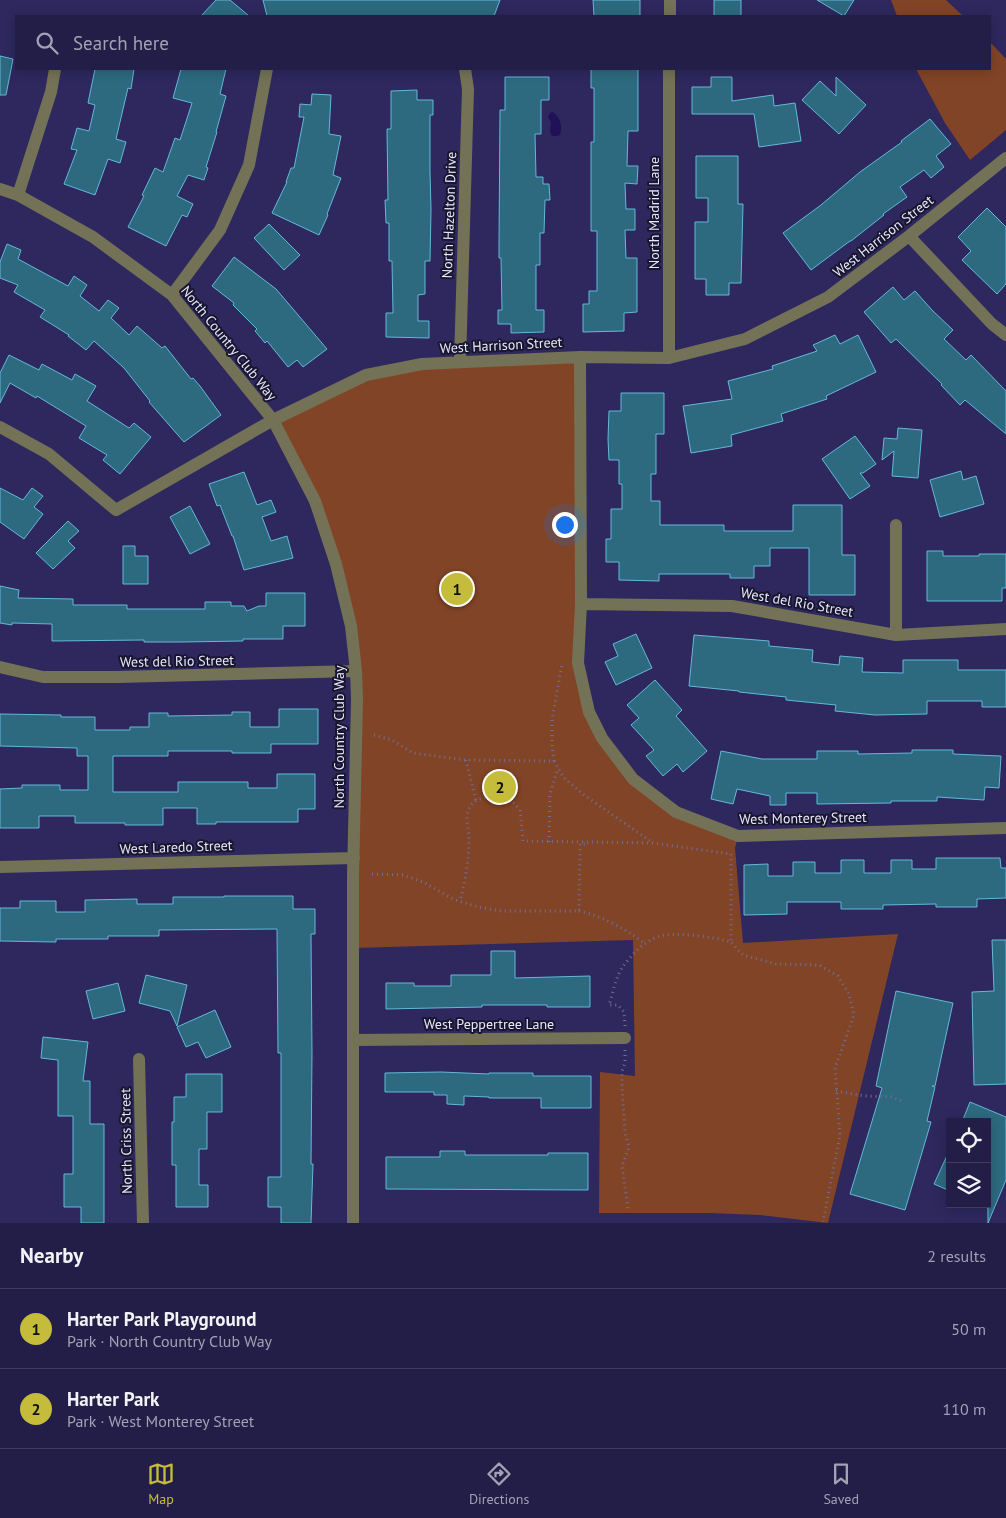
<!DOCTYPE html>
<meta charset="utf-8">
<style>
:root{--surface:#221e47;--page:#2a274e;--text:#f1f3f6;--muted:#a2a2b4;--line:#3f3c60;--accent:#c6bc3c}
body{margin:0;font-family:"PT Sans",sans-serif;background:var(--page);color:var(--text)}
.controls{position:absolute;right:15px;bottom:15px;display:grid;overflow:hidden;border-radius:0px;box-shadow:0 2px 12px #0003}
.controls button{width:45px;height:45px;display:grid;place-items:center;padding:0;border:0;border-bottom:1px solid var(--line);background:var(--surface);color:var(--text);font:25px sans-serif}
.you{position:absolute;left:564px;top:524px;width:18px;height:18px;margin:-12px;border:4px solid #fff;border-radius:50%;background:#1a73e8;box-shadow:0 0 0 8px #1a73e833}
.badge{display:grid;place-items:center;width:32px;height:32px;border-radius:50%;background:var(--accent);color:#111;font-size:16px;font-weight:700}
.pin{position:absolute;translate:-50% -50%;border:2px solid #fff;box-shadow:0 1px 5px #0006}
.list{margin:0;padding:0;list-style:none}
h2{display:flex;justify-content:space-between;align-items:center;height:65px;margin:0;padding:0 20px;font-size:21px}
h2 small{font-size:16px;font-weight:400;color:var(--muted)}
.list li{display:grid;grid-template-columns:32px 1fr auto;gap:15px;align-items:center;box-sizing:border-box;height:80px;padding:0 20px;border-top:1px solid var(--line)}
.list b{display:block;font-size:19px;white-space:nowrap}
.list p{margin:0;font-size:16px;white-space:nowrap;color:var(--muted)}
.list em{font-size:16px;font-style:normal;color:var(--muted)}
.icon{flex:none;width:28px;height:28px;fill:none;stroke:currentColor;stroke-width:2;stroke-linecap:round;stroke-linejoin:round}
.map{position:relative;flex:none;width:1006px;height:1223px;overflow:hidden}
.search{position:absolute;background:var(--surface);box-shadow:0 2px 12px #0003;left:15px;right:15px;top:15px;height:55px;display:flex;align-items:center;gap:12px;box-sizing:border-box;padding:0 18px;border-radius:0px;color:var(--muted);font-size:19px}
.sheet{height:225px;background:var(--surface)}
nav{display:flex;justify-content:space-around;align-items:center;box-sizing:border-box;height:70px;border-top:1px solid var(--line);background:var(--surface);font-size:14px;color:var(--muted)}
nav a{display:grid;justify-items:center;gap:2px}
nav .on{color:var(--accent)}
.map>svg:first-child{display:block}
</style>
<div class="map">
<svg width="1006" height="1223" viewBox="0 0 1006 1223">
<rect width="100%" height="100%" fill="#2e285f"/>
<!-- green -->
<path fill="#824426" d="M891 0H946L963 16H897Z
M990 42 1006 59V130L970 160 945 123 916 69H990Z
M580 357 578 663 589 712 633 779 676 812 738 836 735 848 743 943 898 934 828 1223 760 1215 709 1213H599L600 1072 635 1076 633 940 353 948 357 700 336 564 273 420 366 375 422 364Z"/>
<!-- water -->
<path fill="#211159" d="M553 112C560 118 563 125 560 135L557 136H552L550 132 551 122 548 117 550 113Z"/>
<!-- building -->
<path fill="#2d6a80" stroke="#64b8d8" d="M216 0H230L249 16H201Z
M263 0H500L494 16H267Z
M593 0H640V16H594Z
M714 0H741V16H714Z
M817 0H854L844 16Z
M0 56 13 59 6 95H0Z
M95 69H134L131 89 128 88 116 139 126 142 120 163 108 159 95 195 64 184 77 150 71 149 77 128 89 131 95 105 88 103Z
M181 69H226L220 94 226 96 216 132H217L206 167 208 168 204 180 188 175 177 196 193 204 187 217 182 215 166 246 128 227 144 196 142 195 155 168 163 172 175 138 180 140 192 103 173 98Z
M591 69H638V131H628L627 166H638L637 184 625 183 626 209H635V230H625L626 258H637V312L624 313V331L583 332V304H589V291H597V231H591V142H594V88H591Z
M505 77H549V100H541V134H535L536 177H543V184H549L550 200H545L544 233H540V265H536V310H544V332L511 333V324H498V310H502L501 258H499V243L500 110H505Z
M711 77H732V101L773 95 774 106 795 103 801 141 759 147 754 114H692V87H711Z
M836 77 866 105 839 134 802 100 820 81 836 96Z
M417 90V100H433V115H430V172L431 210 430 261H425V294L418 295V321H429V338L386 337V313H393L392 261H389V223H386L385 200H388L387 129H391V91Z
M312 94 331 95 329 134 341 136 333 175 341 178 327 214 328 215 319 235 272 213 287 182H286L291 168H294L304 117H299L300 104 311 105Z
M930 119 951 144 936 156 944 167 931 178 924 170 900 187 907 197 883 214 884 215 851 241H850L811 270 783 233 821 205 860 172 902 142 901 141Z
M696 156H738V204H743L741 283H729V295H706V279H695V222H708V198H696Z
M987 208 1006 227V284L997 294 962 260 971 251 958 237Z
M269 224 300 255 284 270 254 238Z
M7 244 21 250 18 259 68 286 74 276 87 285 80 296 99 311 108 300 119 308 111 318 129 335 137 326 162 348 165 346 191 379 193 378 200 386 221 415 184 442 149 402 150 401 124 368 94 341 86 350 68 336 69 335 40 317 45 310 14 292 18 285 0 278V262Z
M234 257 276 289 327 349 303 367 297 360 288 367 267 341 265 343 255 331 257 329 233 305 234 303 212 286Z
M893 287 904 300 915 291 932 310 953 330 944 339 966 360 971 355 1006 391V434L965 400 960 405 941 385 942 384 896 339 891 343 864 312Z
M835 335 840 344 858 335 876 372 826 396 827 399 781 414 783 421 731 435 732 446 691 453 683 406 732 399 728 381 773 369 772 366 817 351 813 345Z
M9 355 39 370 42 364 72 380 75 374 96 386 87 401 129 428 134 423 151 437 120 474 103 460 107 455 79 438 86 426 37 396 36 398 10 383 0 403V373Z
M621 393H664V434H656V474H651V501H660V525H724V531H793V505H842V555H855V595H809V548H770V566H754V578H730V574H659V581L619 580V562H606V539H611V509H622V484H619V460H609L608 439 609 411H621Z
M898 428 922 430 918 478 892 476 894 451 882 460 884 438 897 439Z
M855 436 876 464 863 473H860L870 486 850 499 822 459Z
M961 471 963 480 976 476 984 504 940 517 930 480Z
M244 472 257 505 271 500 276 512 262 517 271 541 287 536 293 558 244 570 233 536H232L220 505 217 506 209 484Z
M0 488 23 500 32 488 43 496 34 507 43 514 24 539 0 522Z
M190 506 210 544 190 554 170 517Z
M68 521 79 531 68 541 75 548 53 569 36 553Z
M123 546H135V556H148V584H123Z
M927 551H943V556H979V554H1006V588H1002V601H927Z
M0 586 19 590 18 598 73 599V605H127V609H205V602H231V606H244L247 611 259 606H266V593H305V626H283V639H243V641L182 642H144V640L52 641V624L12 623V625L0 623Z
M636 634 652 668 616 685 605 662 618 656 613 644Z
M694 635 769 641V646L813 650 812 662 839 665 840 656 863 658 862 672 903 673V660H958V670H1006V707H982V701H927V714L875 715 835 711 836 705 786 700V697L739 692V691L689 686Z
M655 680 682 710 676 716 707 751 683 772 677 764 663 776 646 756 654 750 631 725 639 718 627 705Z
M279 709H318V744H271V753H232V751H168V756H113V792H178V782H248V788H277V774H315V809H298V822H216V824H197V808H163V825H125V823H75V816H39V828H0V789L22 788V785H60V790H88V756H77V748L0 746V714L61 715V717H95V730H130V727H149V713H168V716L232 715V712H250V727H279Z
M912 750H953V754L1001 756 999 788 985 787 984 800 937 797V801H891V803L817 804V793H786V805H770V796L737 789 733 804 711 799 721 751 762 759H817V751H858V754L912 753Z
M936 858H1000L1001 868H1006V898L977 899V907H936V904L883 905V909H841V902H787V914L744 915V865L768 864V876H793V862H815V873H841V860H864V873H891V860H912V869H936Z
M224 896H293V909H315V934H311L312 1053 311 1164H313L311 1223H281V1207H268V1177H281V1053H278L277 929 159 930V936H108V939H56V942L0 941V908H20V901H56V912H85V900L137 899V904H173V897H224Z
M992 940H1006V1084L974 1085 972 992 994 991Z
M491 951H515V978L590 976V1007H547V1005H482V1007L386 1009V983H414V986H451V975H491Z
M146 975 187 985 177 1026 170 1011 139 1003Z
M118 983 125 1011 93 1019 86 991Z
M896 991 953 1003 935 1086H932L935 1087 927 1121 931 1122 905 1210 850 1194 882 1088 876 1086Z
M215 1010 231 1047 206 1058 198 1042 186 1047 177 1027Z
M43 1037 88 1042 83 1081H90V1124H104V1223H81V1207H64V1174H73V1116H58V1060L41 1058Z
M441 1072 489 1074V1073H533V1076H591V1108H541V1098H489V1097L464 1096V1105L447 1104V1095H434V1092H385V1073Z
M186 1074H222V1112H207V1149H199V1185H208V1207H176V1165H172V1122H174V1097H186Z
M970 1102 1006 1117V1180L988 1223 987 1122H962Z
M950 1149V1191L934 1184Z
M440 1151H465V1155H548V1153H588V1190L386 1189V1157H440Z"/>
<g fill="none" stroke-linecap="round" stroke-linejoin="round">
<!-- path -->
<path stroke="#726e98" stroke-width="3" stroke-dasharray="1 4" stroke-linecap="butt" d="M374 735 392 740 413 753 466 760 554 761 564 778 584 795 653 843 523 841 520 810 511 800C493 797 467 792 467 820 467 827 469 833 469 839 469 860 465 882 460 901
M466 760 476 801
M554 761 552 745V720L562 664
M549 842 550 794 558 768
M652 843 731 854V942
M372 874 403 875 423 882 453 899 478 907 501 911H579L580 844H589
M579 911C604 917 624 928 644 943
M625 1026 624 1012 618 1005H609C613 993 615 979 622 968 632 954 648 936 667 935 684 933 711 937 728 941L731 942 743 955 776 964 819 965 838 976 849 994 854 1015 835 1068 840 1135 823 1222
M625 1050V1063L622 1071V1088L625 1133 629 1147 622 1166 628 1209
M836 1091 865 1096 891 1097 902 1101"/>
<!-- minor -->
<path stroke="#747256" stroke-width="12" d="M670 16V0
M0 189 18 195 93 237 172 295 273 420 315 501 336 564 351 626 356 671 357 700 353 876V1223
M18 195 51 92 55 69
M909 236 992 324 1006 335
M172 295 220 230 249 165 267 69
M580 357 581 604 578 663 589 712 602 738 633 779 676 812 738 836 1006 828
M669 358V69
M460 362 468 89 465 69
M0 427 49 454 116 510 273 420 366 375 422 364 580 357 669 358 745 339 828 297 909 236 1006 158
M896 525V635
M581 604 732 606 896 635 1006 629
M0 667 43 677H118L356 671
M0 867 354 858
M353 1040 625 1038
M139 1059 143 1223"/>
</g>
<g text-anchor="middle" dominant-baseline="central" stroke-width="4" stroke-linejoin="round" paint-order="stroke">
<!-- street labels -->
<g font-size="14" fill="#e7e7fc" stroke="#18162f">
<text transform="translate(654 213) rotate(-90)">North Madrid Lane</text>
<text transform="translate(449 215) rotate(-88)">North Hazelton Drive</text>
<text transform="translate(883 236) rotate(-38)">West Harrison Street</text>
<text transform="translate(229 343) rotate(51)">North Country Club Way</text>
<text transform="translate(501 345) rotate(-3)">West Harrison Street</text>
<text transform="translate(797 602) rotate(10)">West del Rio Street</text>
<text transform="translate(177 661) rotate(-1)">West del Rio Street</text>
<text transform="translate(339 737) rotate(-90)">North Country Club Way</text>
<text transform="translate(803 818) rotate(-1)">West Monterey Street</text>
<text transform="translate(176 847) rotate(-2)">West Laredo Street</text>
<text x="489" y="1024">West Peppertree Lane</text>
<text transform="translate(126 1141) rotate(-91)">North Criss Street</text>
</g>
</g>
</svg>
<div class="controls">
<button><svg class="icon" aria-label="locate" viewBox="0 0 24 24"><circle cx="12" cy="12" r="6"/><path d="M12 2v4M12 18v4M2 12h4M18 12h4"/></svg></button>
<button><svg class="icon" aria-label="layers" viewBox="0 0 24 24"><path d="M12 4l9 5-9 5-9-5zM3 14l9 5 9-5"/></svg></button>
</div>
<div class="you"></div>
<div class="pin badge" style="left:457px;top:589px">1</div>
<div class="pin badge" style="left:500px;top:787px">2</div>
<div class="search"><svg class="icon" aria-label="search" viewBox="0 0 24 24"><circle cx="10" cy="10" r="6"/><path d="M15 15l6 6"/></svg>Search here</div>
</div>
<section class="sheet">
<h2>Nearby<small>2 results</small></h2>
<ul class="list">
<li><span class="badge">1</span><div><b>Harter Park Playground</b><p>Park · North Country Club Way</p></div><em>50 m</em></li>
<li><span class="badge">2</span><div><b>Harter Park</b><p>Park · West Monterey Street</p></div><em>110 m</em></li>
</ul>
</section>
<nav>
<a class="on"><svg class="icon" aria-label="map" viewBox="0 0 24 24"><path d="M3 6l6-2 6 2 6-2v14l-6 2-6-2-6 2zM9 4v14M15 6v14"/></svg>Map</a>
<a><svg class="icon" aria-label="directions" viewBox="0 0 24 24"><path d="M12 3l9 9-9 9-9-9zM9 14v-3h6M13 9l2 2-2 2"/></svg>Directions</a>
<a><svg class="icon" aria-label="saved" viewBox="0 0 24 24"><path d="M7 4h10v16l-5-4-5 4z"/></svg>Saved</a>
</nav>
